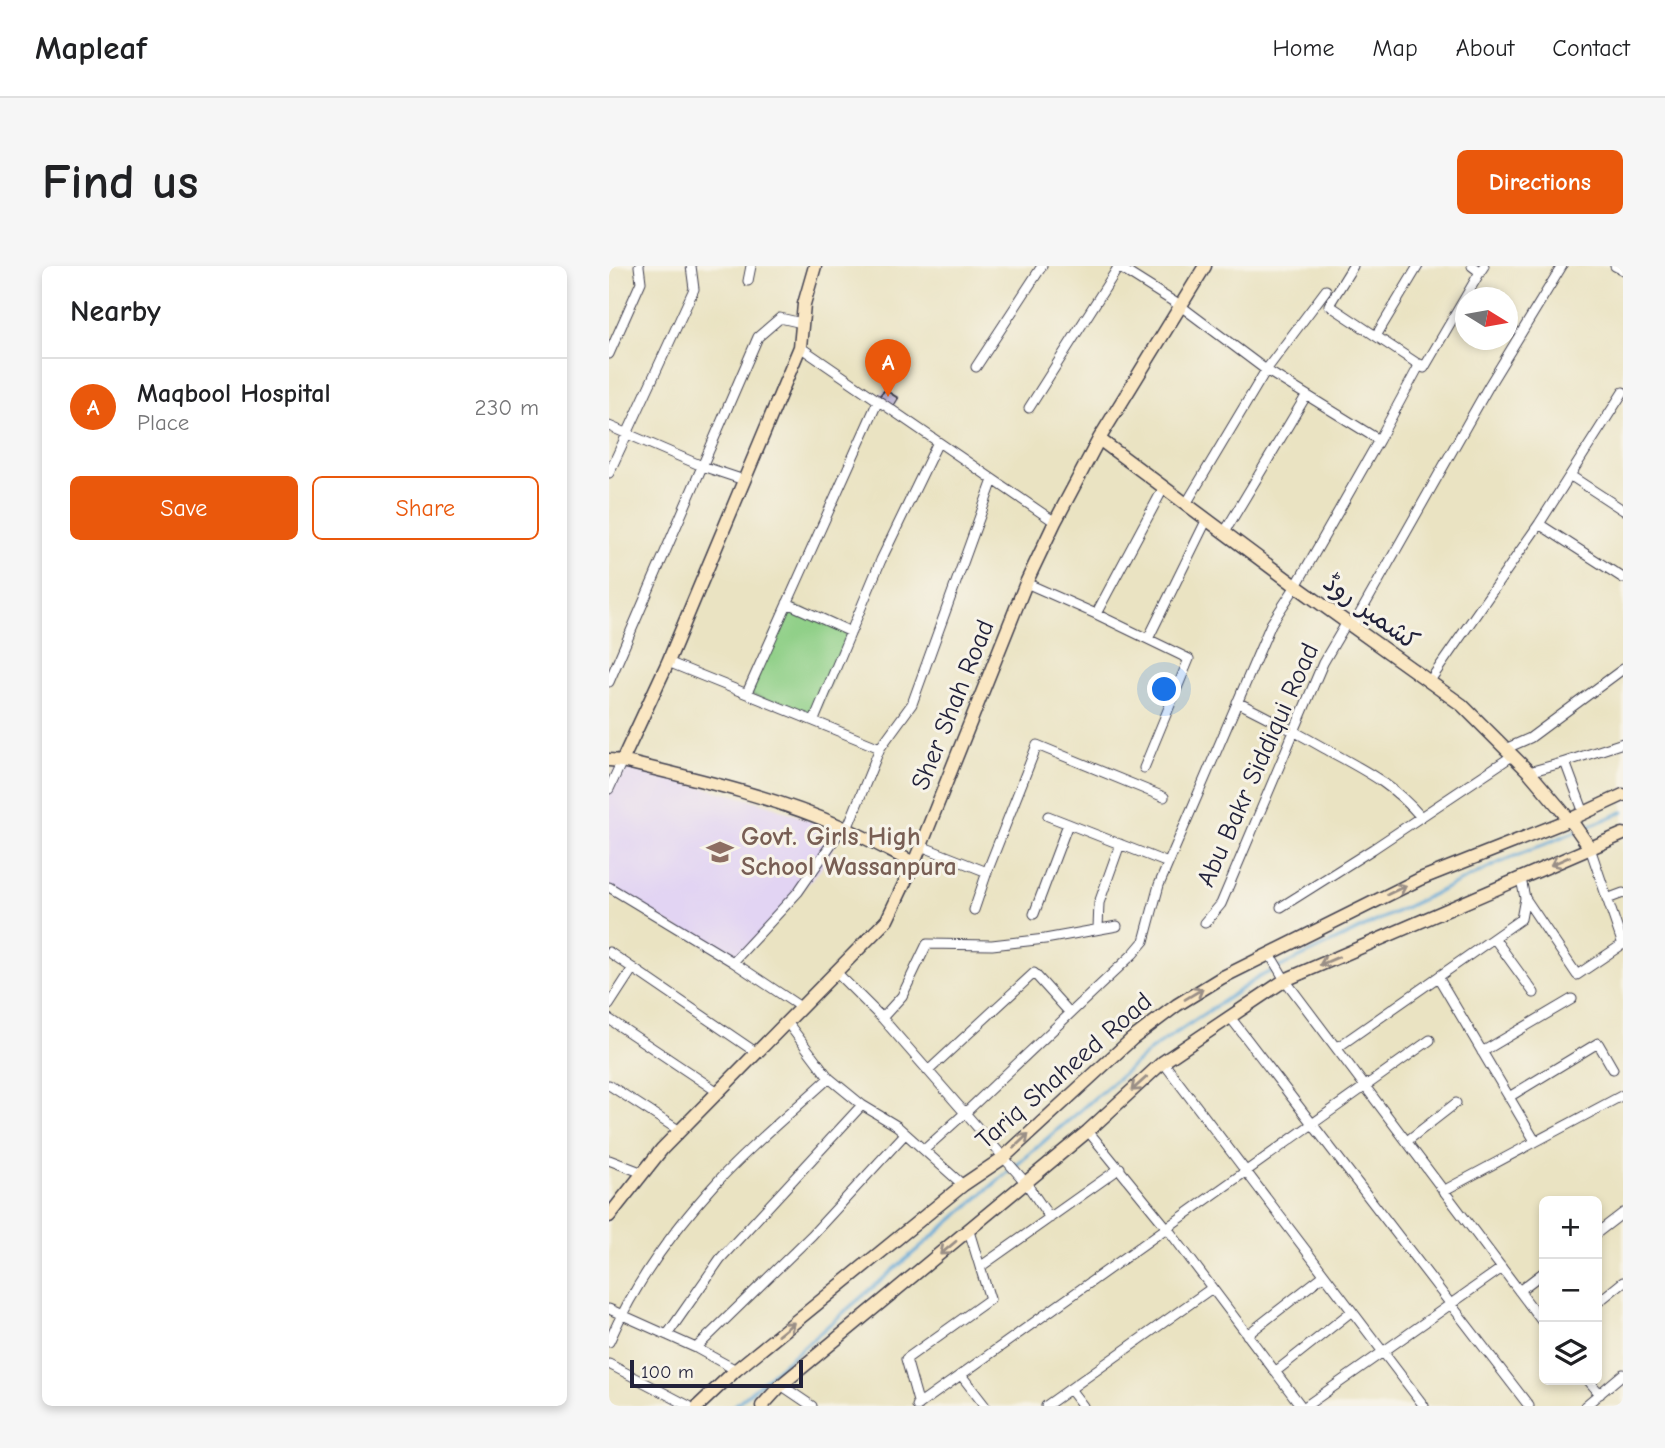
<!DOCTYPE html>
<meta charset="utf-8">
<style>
:root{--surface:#fff;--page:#f6f6f6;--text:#202124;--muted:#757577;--line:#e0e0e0;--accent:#ea580c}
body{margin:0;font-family:"Comic Neue","Playpen Sans Arabic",sans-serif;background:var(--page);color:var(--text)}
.controls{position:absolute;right:21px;bottom:21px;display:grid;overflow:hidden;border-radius:10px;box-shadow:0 4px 10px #0003}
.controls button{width:63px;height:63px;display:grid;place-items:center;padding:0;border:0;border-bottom:2px solid var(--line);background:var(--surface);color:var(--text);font:35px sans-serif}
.compass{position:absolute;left:846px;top:21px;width:63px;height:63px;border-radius:50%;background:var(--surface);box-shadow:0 4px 10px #0003;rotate:101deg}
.scale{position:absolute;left:21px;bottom:18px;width:173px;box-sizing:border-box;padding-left:7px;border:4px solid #22223b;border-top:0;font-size:19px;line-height:24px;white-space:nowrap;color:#22223b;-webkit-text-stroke:5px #f7f3e8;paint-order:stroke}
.you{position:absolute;left:556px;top:424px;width:24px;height:24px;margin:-18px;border:5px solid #fff;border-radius:50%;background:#1a73e8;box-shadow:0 0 0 10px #1a73e833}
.badge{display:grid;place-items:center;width:46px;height:46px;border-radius:50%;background:var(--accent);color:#fff;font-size:23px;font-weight:700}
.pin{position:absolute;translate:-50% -58px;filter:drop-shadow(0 2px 4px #0008)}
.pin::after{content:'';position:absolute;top:37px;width:24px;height:21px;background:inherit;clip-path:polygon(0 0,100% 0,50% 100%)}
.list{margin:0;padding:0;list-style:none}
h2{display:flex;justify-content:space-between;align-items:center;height:91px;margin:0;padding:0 28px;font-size:30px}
h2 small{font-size:23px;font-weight:400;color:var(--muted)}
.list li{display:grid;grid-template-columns:46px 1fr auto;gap:21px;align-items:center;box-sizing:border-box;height:98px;padding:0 28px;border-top:2px solid var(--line)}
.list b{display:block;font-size:26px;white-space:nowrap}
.list p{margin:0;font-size:23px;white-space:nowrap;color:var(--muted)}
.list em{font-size:23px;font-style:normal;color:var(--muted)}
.actions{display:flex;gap:14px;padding:21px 28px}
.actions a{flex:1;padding:16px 0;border:2px solid var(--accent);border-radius:10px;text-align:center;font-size:24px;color:var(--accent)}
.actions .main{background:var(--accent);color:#fff}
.icon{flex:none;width:38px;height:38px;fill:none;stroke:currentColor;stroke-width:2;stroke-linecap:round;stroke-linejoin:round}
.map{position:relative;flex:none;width:1014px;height:1140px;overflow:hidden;border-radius:10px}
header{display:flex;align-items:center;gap:42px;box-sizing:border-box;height:98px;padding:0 35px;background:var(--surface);border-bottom:2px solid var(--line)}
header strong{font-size:33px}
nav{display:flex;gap:38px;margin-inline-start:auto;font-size:24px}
.intro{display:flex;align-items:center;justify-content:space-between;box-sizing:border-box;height:168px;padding:0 42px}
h1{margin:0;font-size:49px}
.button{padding:18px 32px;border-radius:10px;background:var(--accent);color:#fff;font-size:24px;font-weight:700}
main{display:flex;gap:42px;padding:0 42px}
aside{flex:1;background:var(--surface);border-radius:10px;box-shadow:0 4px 10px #0003}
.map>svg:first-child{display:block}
</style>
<header>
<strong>Mapleaf</strong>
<nav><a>Home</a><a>Map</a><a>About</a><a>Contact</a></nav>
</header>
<div class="intro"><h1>Find us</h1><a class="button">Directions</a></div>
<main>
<aside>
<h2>Nearby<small></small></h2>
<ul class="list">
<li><span class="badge">A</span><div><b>Maqbool Hospital</b><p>Place</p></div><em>230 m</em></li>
</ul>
<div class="actions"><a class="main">Save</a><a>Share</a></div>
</aside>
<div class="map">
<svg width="1014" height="1140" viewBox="0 0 1014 1140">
<defs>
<pattern id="building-hatch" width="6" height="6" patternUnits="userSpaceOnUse" patternTransform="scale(1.75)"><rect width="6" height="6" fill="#bcb1e3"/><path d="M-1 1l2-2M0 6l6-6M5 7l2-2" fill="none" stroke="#a198c4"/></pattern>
</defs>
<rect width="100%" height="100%" fill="#f7f3e8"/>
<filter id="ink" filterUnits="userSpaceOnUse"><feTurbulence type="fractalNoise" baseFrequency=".0143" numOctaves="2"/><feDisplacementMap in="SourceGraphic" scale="14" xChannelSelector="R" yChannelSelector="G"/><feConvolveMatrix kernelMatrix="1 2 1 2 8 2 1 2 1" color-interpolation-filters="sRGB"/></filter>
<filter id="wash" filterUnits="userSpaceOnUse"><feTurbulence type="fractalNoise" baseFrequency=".00686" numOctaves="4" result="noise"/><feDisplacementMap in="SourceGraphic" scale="28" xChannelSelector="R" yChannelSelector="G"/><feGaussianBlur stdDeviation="1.57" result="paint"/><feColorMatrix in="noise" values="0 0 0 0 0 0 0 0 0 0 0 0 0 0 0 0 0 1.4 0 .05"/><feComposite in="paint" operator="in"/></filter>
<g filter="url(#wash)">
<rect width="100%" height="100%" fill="#eae3c2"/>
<!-- built -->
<path fill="#e2d4f3" d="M8 498 158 538 233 567 211 604 124 696 0 621V517Z"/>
<!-- park -->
<path fill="#8ecf86" stroke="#587860" stroke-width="2" d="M178 337 242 366 205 454 138 427Z"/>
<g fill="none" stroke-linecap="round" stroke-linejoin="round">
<!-- stream -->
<path stroke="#5fa6d5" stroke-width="3.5" d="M125 1140 543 783 650 711 892 596 1014 546"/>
</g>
<g id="blocks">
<!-- building -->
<path fill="url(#building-hatch)" d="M276 124 289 132 284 140 270 130Z"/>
</g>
</g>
<g filter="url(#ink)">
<use href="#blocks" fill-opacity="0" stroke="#403f4f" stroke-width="2"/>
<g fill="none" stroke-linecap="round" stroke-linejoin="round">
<!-- street casing -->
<g stroke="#403f4f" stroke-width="11">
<path id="street" d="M508 0 573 41 657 104 770 174 811 98
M744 0 720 39 815 102 871 6
M863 0 871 6 875 0
M1006 0 1014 4
M139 15 142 0
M767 70 809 0
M191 81 446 256
M0 88 32 16 30 0
M367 101 433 0
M420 142 510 0
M0 160 93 200 135 214
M0 207 85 23 82 0
M962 210 1014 244
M577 238 657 104 717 24
M930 258 1014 312
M615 267 697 130
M417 317 487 348 555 221
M178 337 242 366
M487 348 580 393 535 502
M744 360 881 118 953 0
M539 373 598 253
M59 396 271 482
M0 416 149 71 171 52 193 57
M820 416 930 258 1014 126
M138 427 269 135
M628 436C658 451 687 466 715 482 754 504 782 516 812 551
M205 454 272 294 329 176
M896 483 921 472 1014 403
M956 496 1014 477
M920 506 956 496 975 547
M0 523 13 495
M439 550 559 597
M238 563 271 482 303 438 384 214
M312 580 378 606 365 644
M981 582 1014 679
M378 606 428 479 555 531
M0 621 124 696 189 626 234 561
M916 632 968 709 1014 678
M998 633 1014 627
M672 641 764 583 903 490
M425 648 459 558
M596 657 612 638 714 397 738 356
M489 662 490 637 511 578
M885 672 925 727
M0 686 148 787
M660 687 676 714 935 1058
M124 696 193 742
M228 707 273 752 293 730 318 678 383 679 436 673 508 660
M829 711 926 875
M0 739 24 702
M621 751 920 1140
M273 752 356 847 315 884
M0 753 109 826
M178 756 220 812 253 839 288 860 354 919
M729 781 912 653 916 632 912 613
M873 786 963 733
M554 796 815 1140
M319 805 425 707 461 747
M0 819 71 865
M900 831 989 777 1004 803
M479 865 558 962 692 1140
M798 875 847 837
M0 894 34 907
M834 925 1014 829
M441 952 417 917 356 847 524 688 535 675 550 619 662 358 687 320 770 174
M360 965 371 1001
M988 967 1014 947
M910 1025 935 1006
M988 1037 1014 1016
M0 1043 87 1082 127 1104
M58 1069 111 993 253 839
M638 1069 715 1009
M0 1076C26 1016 65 963 109 915 143 878 183 846 220 812
M87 1082 203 969 296 868
M0 1098 80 1140
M666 1106 743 1045
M352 1109 376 1140
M979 1114 991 1128
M172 1119 203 1140
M461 1123 474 1140
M310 1139 297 1093 381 1033 371 1001 511 902
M308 1140 821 774
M437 1140 603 1022
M697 1140 893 1002
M976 1140 1014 1108"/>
</g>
<!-- secondary casing -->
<g stroke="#403f4f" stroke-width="15">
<path id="secondary" d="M490 173 687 320 853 439 920 506 965 559 981 582
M0 494 13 495C87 513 163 530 233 561 258 572 281 585 305 597
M13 495 59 396 191 81 195 38 206 0
M0 950 53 883 278 654 305 597 417 317 446 256 490 173 596 0
M89 1140 127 1104 354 919 394 892 523 773 568 739 612 712 811 613 960 554 1014 529
M153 1140 172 1119 479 865 554 796 676 714 1014 568"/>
</g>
<!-- street -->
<use href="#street" stroke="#fff" stroke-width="9"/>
<!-- secondary -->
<use href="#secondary" stroke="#fae7c3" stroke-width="12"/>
</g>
<!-- one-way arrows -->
<defs><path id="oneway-shaft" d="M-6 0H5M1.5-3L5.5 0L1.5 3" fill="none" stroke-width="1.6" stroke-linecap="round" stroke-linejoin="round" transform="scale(1.75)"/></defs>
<g stroke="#998e86">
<use href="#oneway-shaft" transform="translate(951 595) rotate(156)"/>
<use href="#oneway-shaft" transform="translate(788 624) rotate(-26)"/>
<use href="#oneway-shaft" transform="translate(720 695) rotate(157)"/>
<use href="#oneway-shaft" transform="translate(585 728) rotate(-31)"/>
<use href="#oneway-shaft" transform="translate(530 818) rotate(138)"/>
<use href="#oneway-shaft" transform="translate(412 875) rotate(-43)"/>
<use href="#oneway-shaft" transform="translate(339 982) rotate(140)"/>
<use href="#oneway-shaft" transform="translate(177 1063) rotate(-39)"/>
</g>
</g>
<!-- icons -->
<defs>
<g id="school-bare" transform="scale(2.1)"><path d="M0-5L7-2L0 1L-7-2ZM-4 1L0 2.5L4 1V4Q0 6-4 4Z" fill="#8d6e63" stroke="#f7f3e8" stroke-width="2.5" paint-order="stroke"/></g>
</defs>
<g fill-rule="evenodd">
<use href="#school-bare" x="111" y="586"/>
</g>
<g text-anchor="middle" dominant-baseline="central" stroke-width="6" stroke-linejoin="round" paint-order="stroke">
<!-- street labels -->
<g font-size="26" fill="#22223b" stroke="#f7f3e8">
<text transform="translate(762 346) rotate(36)">کشمیر روڈ</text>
<text transform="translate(344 439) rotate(-68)">Sher Shah Road</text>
<text transform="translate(649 499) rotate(-66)">Abu Bakr Siddiqui Road</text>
<text transform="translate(455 805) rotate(-41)">Tariq Shaheed Road</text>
</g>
<!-- education labels -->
<g font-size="26" font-weight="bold" fill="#785e54" stroke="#f7f3e8" text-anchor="start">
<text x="132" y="571">Govt. Girls High<tspan x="132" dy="30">School Wassanpura</tspan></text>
</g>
</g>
</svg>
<div class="controls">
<button>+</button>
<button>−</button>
<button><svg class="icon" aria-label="layers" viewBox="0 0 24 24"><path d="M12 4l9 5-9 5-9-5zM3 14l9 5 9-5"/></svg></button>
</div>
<svg class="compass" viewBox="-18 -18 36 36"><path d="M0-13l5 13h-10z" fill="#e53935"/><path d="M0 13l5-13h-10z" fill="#757577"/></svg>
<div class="scale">100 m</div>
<div class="you"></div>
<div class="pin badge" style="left:279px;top:131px">A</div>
</div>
</main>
